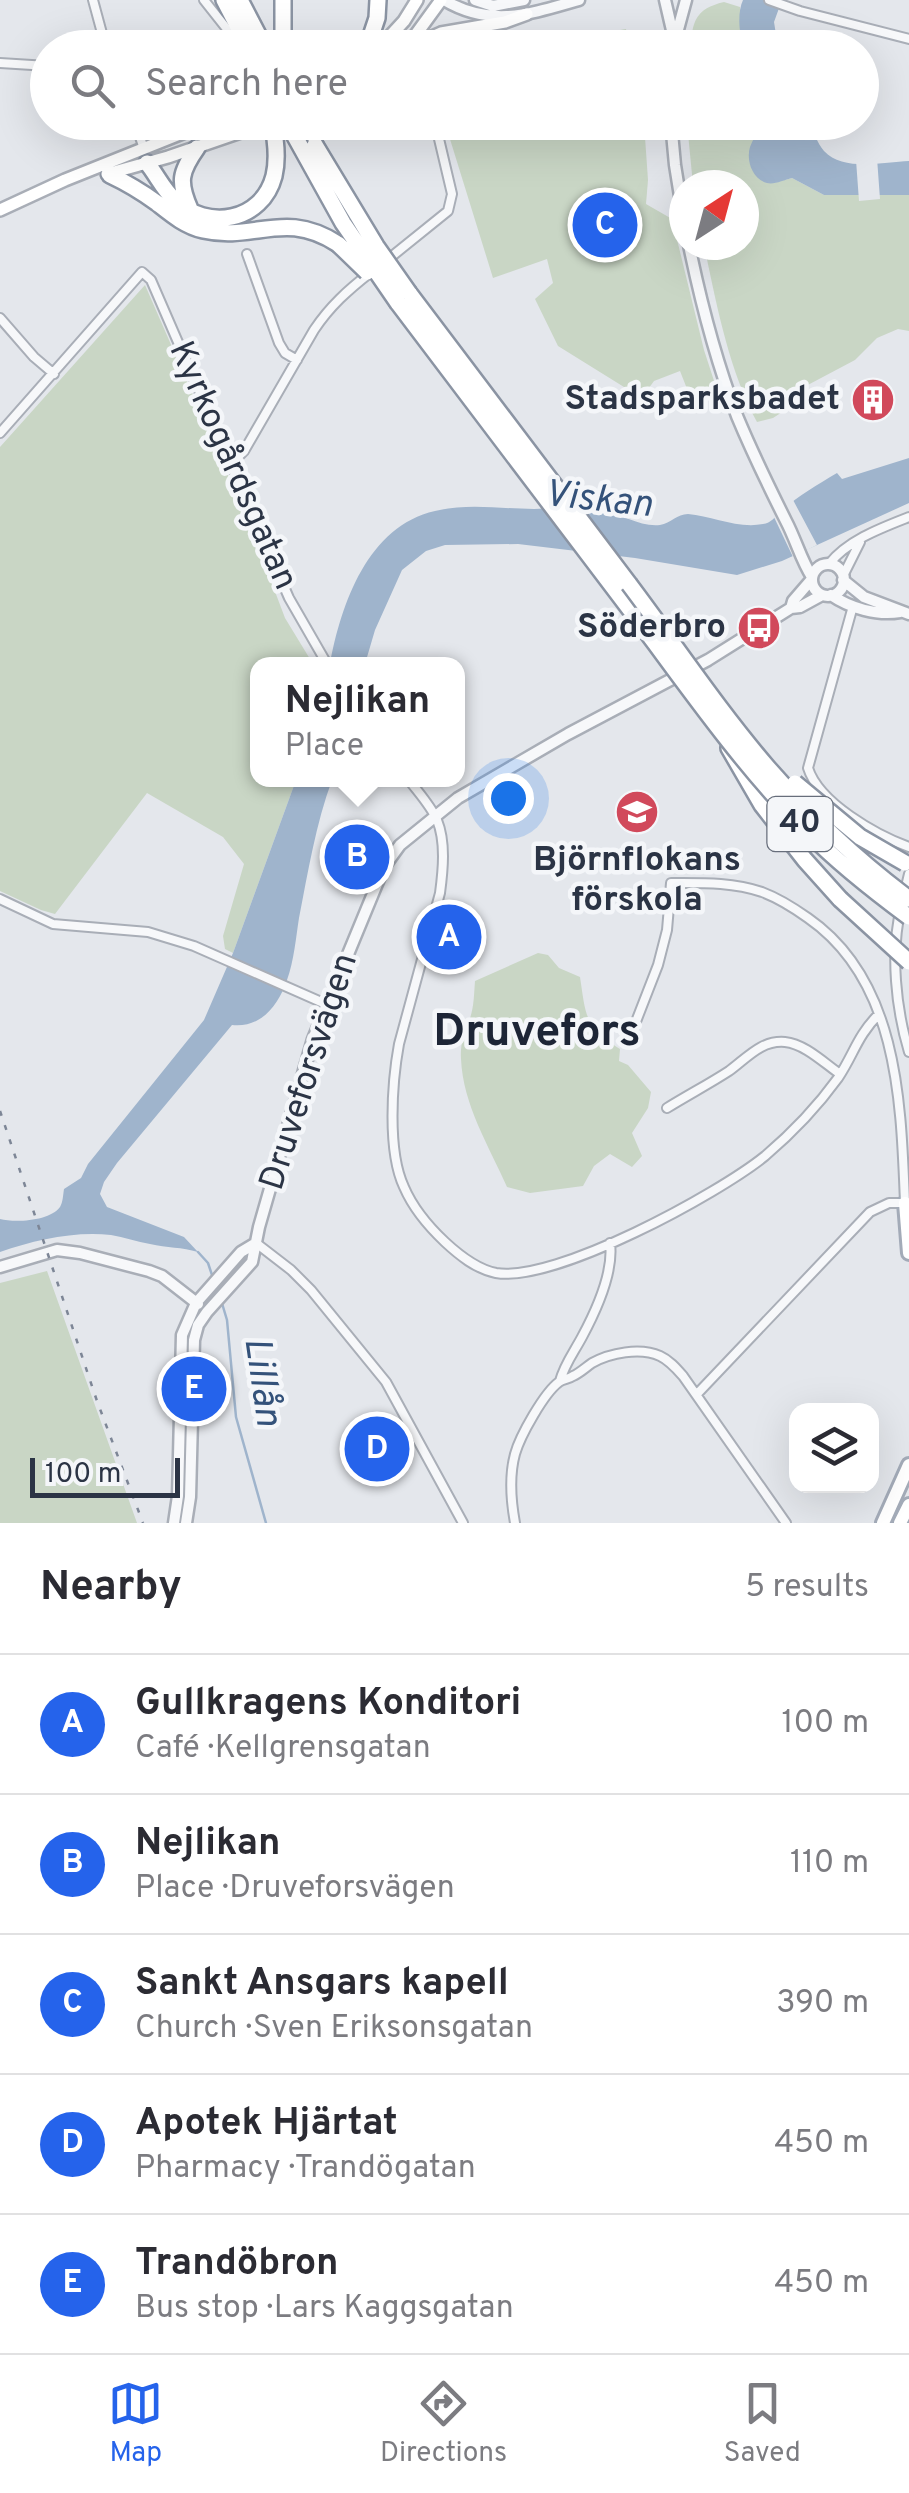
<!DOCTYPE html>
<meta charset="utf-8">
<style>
:root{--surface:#fff;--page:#f2f2f3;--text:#2b2b33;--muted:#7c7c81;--line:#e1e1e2;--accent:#2563eb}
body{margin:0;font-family:Overpass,sans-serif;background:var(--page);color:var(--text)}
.controls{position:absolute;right:30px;bottom:30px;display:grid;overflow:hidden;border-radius:20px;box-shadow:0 10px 40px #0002}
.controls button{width:90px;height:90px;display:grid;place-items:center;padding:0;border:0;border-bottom:2px solid var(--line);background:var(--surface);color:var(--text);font:50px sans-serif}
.compass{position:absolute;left:669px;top:170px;width:90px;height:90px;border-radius:50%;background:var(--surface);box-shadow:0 10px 40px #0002;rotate:36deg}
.scale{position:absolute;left:30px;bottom:25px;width:150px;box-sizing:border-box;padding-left:10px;border:5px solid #2b3445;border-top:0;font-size:28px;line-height:35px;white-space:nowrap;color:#2b3445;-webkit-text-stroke:8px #f4f6f9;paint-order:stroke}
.you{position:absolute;left:508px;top:798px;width:35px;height:35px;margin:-25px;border:8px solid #fff;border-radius:50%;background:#1a73e8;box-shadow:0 0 0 15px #1a73e833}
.badge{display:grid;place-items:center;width:65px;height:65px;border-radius:50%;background:var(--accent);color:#fff;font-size:32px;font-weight:700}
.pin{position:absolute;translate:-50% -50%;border:5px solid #fff;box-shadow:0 2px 10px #0006}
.popup{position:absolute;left:250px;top:657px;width:215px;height:130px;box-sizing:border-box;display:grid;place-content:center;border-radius:20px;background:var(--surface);filter:drop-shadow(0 2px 8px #0005);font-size:32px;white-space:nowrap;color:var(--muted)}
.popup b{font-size:38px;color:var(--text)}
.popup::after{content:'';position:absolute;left:50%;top:100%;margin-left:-20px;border:20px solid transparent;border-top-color:var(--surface)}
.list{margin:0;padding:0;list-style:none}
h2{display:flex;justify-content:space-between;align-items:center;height:130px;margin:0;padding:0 40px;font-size:42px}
h2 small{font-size:32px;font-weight:400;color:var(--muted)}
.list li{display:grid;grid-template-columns:65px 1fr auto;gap:30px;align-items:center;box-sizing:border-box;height:140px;padding:0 40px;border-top:2px solid var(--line)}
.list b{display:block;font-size:38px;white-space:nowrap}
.list p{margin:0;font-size:32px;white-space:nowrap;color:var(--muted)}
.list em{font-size:32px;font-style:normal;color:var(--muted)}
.icon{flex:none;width:55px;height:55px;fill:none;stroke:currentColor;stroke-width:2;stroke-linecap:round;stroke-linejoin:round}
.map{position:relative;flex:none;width:909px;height:1523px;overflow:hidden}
.search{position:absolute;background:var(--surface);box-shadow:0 10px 40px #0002;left:30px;right:30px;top:30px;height:110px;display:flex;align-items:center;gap:25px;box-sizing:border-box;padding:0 35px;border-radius:55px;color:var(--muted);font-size:38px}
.sheet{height:830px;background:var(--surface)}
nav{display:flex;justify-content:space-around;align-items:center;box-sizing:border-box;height:140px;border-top:2px solid var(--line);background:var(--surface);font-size:28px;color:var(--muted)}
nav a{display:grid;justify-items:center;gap:5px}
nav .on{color:var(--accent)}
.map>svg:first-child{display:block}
</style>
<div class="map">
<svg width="909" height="1523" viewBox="0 0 909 1523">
<rect width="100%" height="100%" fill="#e4e7ec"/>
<!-- green -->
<path fill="#c9d6c5" d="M724 2 740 7 741 40 744 47 690 48C693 21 695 9 724 2Z
M626 29 630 47H518Z
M445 123H644L648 180 646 204 672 219 704 350 717 390 714 394 693 404 680 371 654 381 646 392 624 387 558 346 535 299 553 283 547 259 493 278Z
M687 123H761L756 134 753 171C769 188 771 183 792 178L824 195H909V331L898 329 877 338 855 360 804 387 793 405 773 418 757 422C729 371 716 302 704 245H744V185H693Z
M145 285 251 528 285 618 313 664H257V780H296L233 953 225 949 223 936 244 864 223 837 147 793 55 914 41 910 0 891V447Z
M538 953 548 955 559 968 580 977C586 1016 584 1026 620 1049L619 1061 628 1065 651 1092 648 1108 632 1133 642 1156 632 1167 610 1154 594 1166 583 1186 530 1193 507 1187C489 1146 463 1105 461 1059 460 1044 464 1034 469 1021 474 1009 474 994 475 981Z
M47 1271 137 1523H0V1283Z"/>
<!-- water -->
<path fill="#9fb4cc" d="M743 0H782L774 22 778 47H744C739 34 737 13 743 0Z
M761 123H810C814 132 817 143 824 151 843 172 884 162 909 161V195H824L792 178C784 180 774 185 767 183 752 179 746 160 750 147 753 139 758 131 761 123Z
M909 458V503L782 561 737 575 635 558 518 544 445 545 426 551 402 570 375 630 365 664H330C341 604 368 526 435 511 468 503 501 509 534 509 551 509 570 503 587 505 608 507 638 528 660 525 671 523 677 514 688 514 712 516 738 529 763 524 771 523 775 517 781 511 798 496 817 485 837 473L842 479Z
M296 780H332C316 823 308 872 299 918 296 937 294 961 287 980 278 1006 261 1028 232 1025L117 1163 104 1182 100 1194 107 1207 184 1237 198 1252C182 1247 167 1248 150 1244 137 1242 124 1237 111 1235 74 1231 35 1240 0 1252V1219C15 1223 50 1221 60 1207 63 1202 63 1195 64 1189L81 1178 88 1164 204 1020 233 953Z"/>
<!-- pier -->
<path fill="#e4e7ec" d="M877 158 880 199 859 201 856 160Z
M792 498 817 545 793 557 773 515Z"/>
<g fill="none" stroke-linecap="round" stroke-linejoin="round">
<!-- stream -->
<path stroke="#9fb4cc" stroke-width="2.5" d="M198 1252 208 1263 213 1278
M221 1300 227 1320 236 1417 266 1523"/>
<!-- minor casing -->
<g stroke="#a9aeb7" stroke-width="12">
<path id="minor" d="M93 0 106 48
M204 0 242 48
M769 0 800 11 909 39
M305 48 308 46
M0 63 48 66
M135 122 144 149
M247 254 279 343 285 353 297 360
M386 261 448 211 452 194 435 122
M0 318 34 357 54 374
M0 433 142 272 151 280 289 598 327 664
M232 463 244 451 314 330C330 306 348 290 371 272
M829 564C848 540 881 528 909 517
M843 576 860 542
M853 606 808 768C819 803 876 835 909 847
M409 780C418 792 431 806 437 820 446 842 443 870 440 893L399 1044C392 1082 387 1151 404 1187 413 1208 428 1226 445 1242 459 1255 476 1269 496 1273 555 1283 718 1194 765 1156 792 1133 817 1107 838 1078 854 1054 857 1036 879 1014
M904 895 909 874
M0 899 53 924 148 932 194 946 328 1005
M901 908C890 953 896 1009 909 1052
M630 1037 658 965 667 930 671 883C702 883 732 882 762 892 778 898 794 908 808 918 899 981 901 1104 905 1203H889L870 1212 697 1394
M667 1108C688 1095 709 1084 729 1071 747 1058 761 1040 785 1042 805 1044 824 1063 840 1074
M256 1243 291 1270 311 1290 386 1382 463 1523
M560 1381C564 1365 574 1352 582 1337 596 1311 614 1273 610 1243
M515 1523C511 1501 509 1476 515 1454 520 1436 544 1393 559 1382 563 1379 569 1379 573 1376 580 1373 586 1367 592 1363 610 1353 640 1347 660 1356 669 1360 676 1368 683 1376L786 1523"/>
</g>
<!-- tertiary casing -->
<g stroke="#a9aeb7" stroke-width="15">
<path id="tertiary" d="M444 0C491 28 530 14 579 0
M475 0 493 6 524 0
M665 0 674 39
M673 48 686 0
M671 122 675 165 684 221
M689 245C701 303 716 361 737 416 752 452 769 487 786 521 796 540 801 560 812 577
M812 580a16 16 0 1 1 32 0a16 16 0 1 1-32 0Z
M843 580 864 597 909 614
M831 595C850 608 877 616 900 612
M791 608 793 601 812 579
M0 1267 57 1250 80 1253 149 1271 162 1276 198 1304
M174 1523 178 1496 182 1335 196 1303 241 1252 256 1243
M186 1523 190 1497 194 1340 198 1325 207 1312 252 1262 259 1227 313 1039 384 867 400 845 458 798 568 734 708 660 791 608 800 607 822 595"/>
</g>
<!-- secondary casing -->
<g stroke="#a9aeb7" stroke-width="16">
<path id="secondary" d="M409 44 441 0
M379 48 404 21 417 0
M407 48 441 33 505 22 527 14
M107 174 168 157 270 122
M0 210 65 180 210 122"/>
</g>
<!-- primary casing -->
<g stroke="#a3abb8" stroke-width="18">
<path id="primary" d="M905 1203 909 1253
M883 1523 909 1465
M900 1523 909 1505"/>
</g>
<!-- motorway casing -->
<g stroke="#8b94a3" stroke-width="20">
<path id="motorway" d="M224 0 249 48
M240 0 265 48
M283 0V31L287 48
M367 48 377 18 378 0
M303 122 315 145
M147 163C157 175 163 190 175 200 207 231 262 222 274 176 278 159 276 140 272 122
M110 175C127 183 142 192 157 203 171 214 185 226 203 230 255 242 284 209 338 244
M190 209C178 182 180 172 197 148
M409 293 629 584
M398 303 641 624
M729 748 762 805 805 860 840 899"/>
</g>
<!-- minor -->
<use href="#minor" stroke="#f7f8fa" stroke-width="8"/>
<!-- tertiary -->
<use href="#tertiary" stroke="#f7f8fa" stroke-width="10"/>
<!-- secondary -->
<use href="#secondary" stroke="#fff" stroke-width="11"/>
<!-- primary -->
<use href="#primary" stroke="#fff" stroke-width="12"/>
<!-- motorway -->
<use href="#motorway" stroke="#fff" stroke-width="15"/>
<!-- rail -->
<path stroke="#7d8696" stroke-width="2.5" stroke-dasharray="5 10" stroke-linecap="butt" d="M0 1111 97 1401 143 1523"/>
<!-- motorway-bridge casing -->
<g stroke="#8b94a3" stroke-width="20" stroke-linecap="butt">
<path id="motorway-bridge" d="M287 122 343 223 398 303
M315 145 376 246 409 293
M338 244 367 272
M629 584C675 645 718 710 768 768 811 817 857 860 909 899
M641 624C694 696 746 769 809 833 839 864 874 891 909 917
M795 783 860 837 905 863
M840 899 909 962"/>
</g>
<!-- motorway-bridge -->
<use href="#motorway-bridge" stroke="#fff" stroke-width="15"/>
</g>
<!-- icons -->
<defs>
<g id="building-disc" transform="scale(2.25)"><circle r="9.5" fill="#d1495b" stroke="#f4f6f9"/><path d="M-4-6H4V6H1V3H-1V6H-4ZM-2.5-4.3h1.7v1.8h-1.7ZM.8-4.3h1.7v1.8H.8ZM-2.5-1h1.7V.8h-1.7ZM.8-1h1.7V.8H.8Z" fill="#fff"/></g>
<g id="bus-disc" transform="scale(2.25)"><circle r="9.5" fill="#d1495b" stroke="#f4f6f9"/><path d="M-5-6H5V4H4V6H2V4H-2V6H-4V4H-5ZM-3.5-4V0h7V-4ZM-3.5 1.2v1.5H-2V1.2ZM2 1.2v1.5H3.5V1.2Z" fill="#fff"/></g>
<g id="school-disc" transform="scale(2.25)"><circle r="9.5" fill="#d1495b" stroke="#f4f6f9"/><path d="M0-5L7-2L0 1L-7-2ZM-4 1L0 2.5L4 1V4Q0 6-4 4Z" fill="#fff"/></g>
</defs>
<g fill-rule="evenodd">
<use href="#building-disc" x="873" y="400"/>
<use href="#bus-disc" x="759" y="628"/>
<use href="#school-disc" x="637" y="812"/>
</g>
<g text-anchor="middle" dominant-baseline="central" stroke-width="9" stroke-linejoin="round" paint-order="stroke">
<!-- shield labels -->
<rect fill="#f4f6f9" stroke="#676e7b" stroke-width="2.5" x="767.5" y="797" width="65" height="54" rx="8"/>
<g font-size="32" font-weight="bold" fill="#2b3445">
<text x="800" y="824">40</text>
</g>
<!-- poi labels -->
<g font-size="35" font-weight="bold" fill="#2b3445" stroke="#f4f6f9" text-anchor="end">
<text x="840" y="400">Stadsparksbadet</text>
<text x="726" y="628">Söderbro</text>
<text x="637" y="861" text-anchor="middle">Björnflokans<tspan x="637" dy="40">förskola</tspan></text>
</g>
<!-- street labels -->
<g font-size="35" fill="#2b3445" stroke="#f4f6f9">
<text transform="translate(232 466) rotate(66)">Kyrkogårdsgatan</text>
<text transform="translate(310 1072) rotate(-72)">Druveforsvägen</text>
</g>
<!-- water labels -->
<g font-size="38" font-style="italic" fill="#34527a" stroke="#f4f6f9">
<text transform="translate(598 501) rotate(6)">Viskan</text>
<text transform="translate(261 1382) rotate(82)">Lillån</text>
</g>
<!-- district labels -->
<g font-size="45" font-weight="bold" fill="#1d2536" stroke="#f4f6f9">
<text x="537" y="1033">Druvefors</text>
</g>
</g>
</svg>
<div class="controls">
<button><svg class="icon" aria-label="layers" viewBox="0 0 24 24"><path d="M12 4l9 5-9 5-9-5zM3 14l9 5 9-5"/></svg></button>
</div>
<svg class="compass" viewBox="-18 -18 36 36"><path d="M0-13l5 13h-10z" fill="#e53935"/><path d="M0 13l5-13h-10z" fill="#7c7c81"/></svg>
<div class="scale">100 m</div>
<div class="you"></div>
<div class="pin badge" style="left:449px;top:937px">A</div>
<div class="pin badge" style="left:357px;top:857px">B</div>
<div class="popup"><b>Nejlikan</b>Place</div>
<div class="pin badge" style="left:605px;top:225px">C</div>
<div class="pin badge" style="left:377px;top:1449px">D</div>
<div class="pin badge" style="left:194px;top:1389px">E</div>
<div class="search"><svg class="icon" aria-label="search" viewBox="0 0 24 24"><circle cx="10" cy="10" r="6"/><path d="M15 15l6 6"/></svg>Search here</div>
</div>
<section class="sheet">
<h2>Nearby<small>5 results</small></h2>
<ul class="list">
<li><span class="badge">A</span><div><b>Gullkragens Konditori</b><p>Café · Kellgrensgatan</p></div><em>100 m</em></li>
<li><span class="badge">B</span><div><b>Nejlikan</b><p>Place · Druveforsvägen</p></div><em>110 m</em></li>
<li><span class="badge">C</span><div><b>Sankt Ansgars kapell</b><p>Church · Sven Eriksonsgatan</p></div><em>390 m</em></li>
<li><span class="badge">D</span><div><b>Apotek Hjärtat</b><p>Pharmacy · Trandögatan</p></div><em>450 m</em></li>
<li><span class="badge">E</span><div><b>Trandöbron</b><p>Bus stop · Lars Kaggsgatan</p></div><em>450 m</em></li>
</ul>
</section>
<nav>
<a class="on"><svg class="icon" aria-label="map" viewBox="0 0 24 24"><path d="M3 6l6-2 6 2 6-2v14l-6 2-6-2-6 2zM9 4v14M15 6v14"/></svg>Map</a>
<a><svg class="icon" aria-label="directions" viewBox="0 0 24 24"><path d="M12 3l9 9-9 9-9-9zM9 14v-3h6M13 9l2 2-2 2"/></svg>Directions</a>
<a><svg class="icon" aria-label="saved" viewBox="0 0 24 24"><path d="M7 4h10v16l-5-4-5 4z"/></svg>Saved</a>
</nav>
